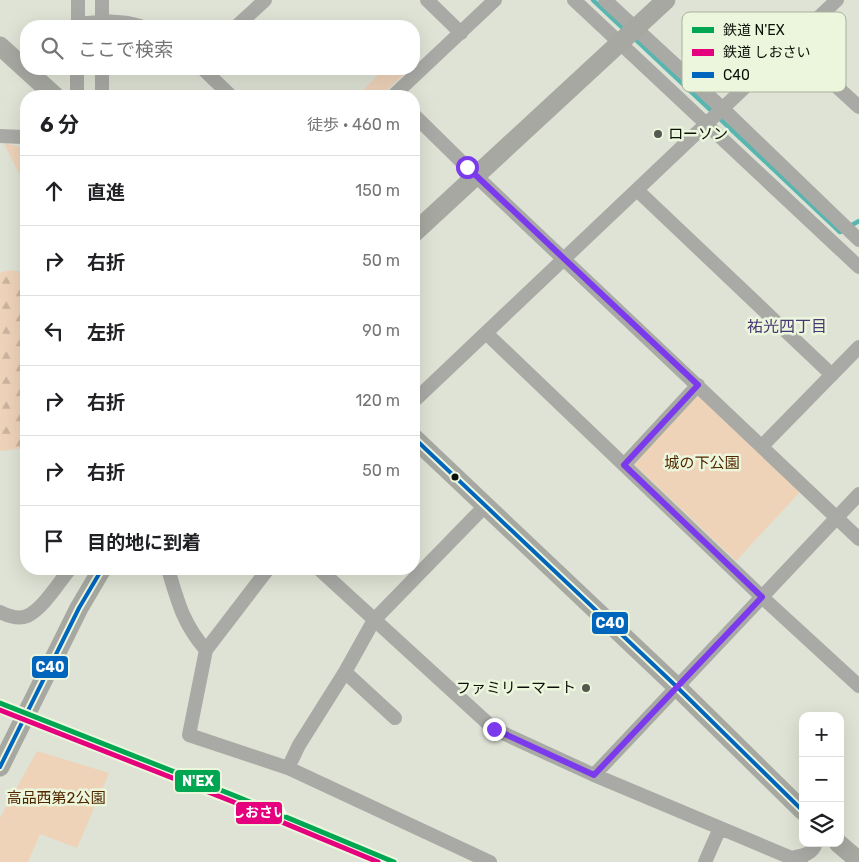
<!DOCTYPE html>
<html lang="ja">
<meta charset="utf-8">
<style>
:root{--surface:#fff;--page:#f6f6f6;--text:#202124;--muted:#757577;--line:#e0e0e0}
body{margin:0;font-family:Rubik,"Noto Sans JP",sans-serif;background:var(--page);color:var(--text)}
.controls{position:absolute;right:15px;bottom:15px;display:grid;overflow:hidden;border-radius:10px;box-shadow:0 5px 20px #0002}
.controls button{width:45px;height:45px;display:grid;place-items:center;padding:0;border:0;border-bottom:1px solid var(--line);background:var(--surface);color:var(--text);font:25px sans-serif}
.stop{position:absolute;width:15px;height:15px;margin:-11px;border:4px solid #7c3aed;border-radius:50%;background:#fff}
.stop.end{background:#7c3aed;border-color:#fff;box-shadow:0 1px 5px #0008}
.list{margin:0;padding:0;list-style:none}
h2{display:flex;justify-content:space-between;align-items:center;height:65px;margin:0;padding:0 20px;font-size:21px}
h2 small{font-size:16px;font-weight:400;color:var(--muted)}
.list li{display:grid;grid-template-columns:32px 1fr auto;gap:15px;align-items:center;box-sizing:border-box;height:70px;padding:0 20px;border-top:1px solid var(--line)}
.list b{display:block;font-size:19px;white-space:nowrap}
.list em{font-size:16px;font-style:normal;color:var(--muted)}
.icon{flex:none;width:28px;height:28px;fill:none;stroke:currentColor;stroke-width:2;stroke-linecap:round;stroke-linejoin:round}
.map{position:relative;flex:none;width:859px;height:862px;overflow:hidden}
.search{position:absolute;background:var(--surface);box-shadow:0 5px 20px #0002;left:20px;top:20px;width:400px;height:55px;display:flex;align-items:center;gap:12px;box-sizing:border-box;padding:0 18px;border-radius:20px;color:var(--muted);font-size:19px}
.panel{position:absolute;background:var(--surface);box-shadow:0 5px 20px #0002;left:20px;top:90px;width:400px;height:485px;border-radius:20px}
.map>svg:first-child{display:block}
</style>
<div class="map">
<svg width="859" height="862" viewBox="0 0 859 862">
<defs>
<pattern id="forest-firs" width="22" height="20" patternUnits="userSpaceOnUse" patternTransform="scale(1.25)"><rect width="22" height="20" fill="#eed3b9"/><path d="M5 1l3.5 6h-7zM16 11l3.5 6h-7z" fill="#cbb49e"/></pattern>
</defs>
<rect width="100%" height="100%" fill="#dee3d5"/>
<!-- forest -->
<path fill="url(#forest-firs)" d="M10 270 26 273V444L24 448 0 451V273Z"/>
<!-- park -->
<path fill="#eed3b9" d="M384 69H401L405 73 381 96H371L364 89Z
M4 143 25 148 26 151V188Z
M698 393 800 492 736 561 634 464Z
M37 751 109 773 77 848 40 834 28 862H0V818Z"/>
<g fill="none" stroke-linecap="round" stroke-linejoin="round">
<!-- stream -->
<path stroke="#58b5af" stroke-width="4.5" d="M593 0 627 32
M633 37 840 232 859 221"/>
<!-- street -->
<path stroke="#a9a9a5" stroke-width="14" d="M427 0 461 33
M574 0 859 267
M605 0 722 108 859 240
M78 24C100 22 119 19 140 26
M78 26V0
M102 26V0
M237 26 265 0
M790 44 859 107
M102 69V96
M203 69 231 96
M77 96V69
M393 96 495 0
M414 115 476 176 859 539
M0 136 23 137 26 138
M638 191 832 375
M486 333 762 597 859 686
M414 401C555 268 696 134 837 0
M762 446 859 347
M624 465 698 385
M168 569C178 602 183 624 206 650
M268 569 206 650 189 735 288 768 299 745 345 672 374 620 485 506
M319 569 494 729 594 775 801 862
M0 612C8 616 18 620 27 616 43 609 59 582 70 569
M345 672 395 718
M288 768 490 862
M594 775 859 494
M791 858C802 856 812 855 816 843
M705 862 720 828"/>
<!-- secondary -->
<path stroke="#a8a8a2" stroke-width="19" d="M0 46 55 96
M414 233 666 0
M414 438 677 687 803 811
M0 767 79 608 102 569
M838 843 859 861"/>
<!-- bus-1 casing -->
<g stroke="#ecf6dc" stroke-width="8">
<path id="bus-1" d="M414 438 677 687 803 811
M0 767 79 608 102 569"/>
</g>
<!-- bus-1 -->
<use href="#bus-1" stroke="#0065bd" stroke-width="4"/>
<!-- rail-1 casing -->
<g stroke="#ecf6dc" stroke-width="9">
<path id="rail-1" d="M0 703 233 795 394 862"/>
</g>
<!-- rail-2 casing -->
<g stroke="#ecf6dc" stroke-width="9">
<path id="rail-2" d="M0 710 231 801 378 862"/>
</g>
<!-- rail-1 -->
<use href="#rail-1" stroke="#00a651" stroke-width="5"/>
<!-- rail-2 -->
<use href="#rail-2" stroke="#e5007d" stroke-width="5"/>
</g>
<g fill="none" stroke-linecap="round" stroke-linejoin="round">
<!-- route -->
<path stroke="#7c3aed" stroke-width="6" d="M467 167 698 385 624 465 762 597 594 775 494 729"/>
</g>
<!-- markers -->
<g fill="#56594f" stroke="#ecf6dc" stroke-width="2">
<circle cx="658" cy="134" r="5"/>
<circle cx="586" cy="688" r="5"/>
</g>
<circle fill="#0c0f07" stroke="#ecf6dc" stroke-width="2" cx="455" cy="477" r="4.5"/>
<g text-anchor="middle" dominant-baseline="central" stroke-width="5" stroke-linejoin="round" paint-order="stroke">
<!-- poi labels -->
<g font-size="15" fill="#0c0f07" stroke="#ecf6dc" text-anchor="start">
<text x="668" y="134">ローソン</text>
<text x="576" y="688" text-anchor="end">ファミリーマート</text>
</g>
<!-- park labels -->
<g font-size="15" fill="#522700" stroke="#ecf6dc">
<text x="702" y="463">城の下公園</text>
<text x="56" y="798">高品西第2公園</text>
</g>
<!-- neighbourhood labels -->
<g font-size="16" fill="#493773" stroke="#ecf6dc">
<text x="787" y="326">祐光四丁目</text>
</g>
</g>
<!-- legend -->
<rect x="682" y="12" width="164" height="80" rx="8" fill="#ecf6dc" stroke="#a9b19c" stroke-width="1"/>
<rect x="692" y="27" width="22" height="6" fill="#00a651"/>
<rect x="692" y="49" width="22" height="7" fill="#e5007d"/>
<rect x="692" y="72" width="22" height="6" fill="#0065bd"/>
<g font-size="14" fill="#0c0f07">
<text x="723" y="35">鉄道 N'EX</text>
<text x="723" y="57">鉄道 しおさい</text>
<text x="723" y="80">C40</text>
</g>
<g stroke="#ecf6dc" stroke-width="2">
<rect x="591" y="611" width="38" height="24" rx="5" fill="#0065bd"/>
<rect x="31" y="655" width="38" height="24" rx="5" fill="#0065bd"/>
<rect x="174" y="769" width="47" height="24" rx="5" fill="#00a651"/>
<rect x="235" y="801" width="48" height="24" rx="5" fill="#e5007d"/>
</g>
<g font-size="14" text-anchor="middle" font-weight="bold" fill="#fff">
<text x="610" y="628">C40</text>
<text x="50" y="672">C40</text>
<text x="198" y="786">N'EX</text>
<text x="259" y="817">しおさい</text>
</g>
</svg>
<div class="controls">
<button>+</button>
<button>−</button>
<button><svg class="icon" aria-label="layers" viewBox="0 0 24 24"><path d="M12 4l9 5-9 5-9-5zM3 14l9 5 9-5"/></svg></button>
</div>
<div class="stop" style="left:467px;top:167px"></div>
<div class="stop end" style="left:494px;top:729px"></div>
<div class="search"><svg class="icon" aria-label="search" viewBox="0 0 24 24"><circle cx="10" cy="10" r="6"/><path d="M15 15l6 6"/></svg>ここで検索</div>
<section class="panel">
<h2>6 分<small>徒歩 · 460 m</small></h2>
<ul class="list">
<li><svg class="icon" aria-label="ahead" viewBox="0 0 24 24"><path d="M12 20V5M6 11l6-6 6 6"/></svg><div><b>直進</b></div><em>150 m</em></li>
<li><svg class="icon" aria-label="right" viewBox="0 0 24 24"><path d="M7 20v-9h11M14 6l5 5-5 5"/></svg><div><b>右折</b></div><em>50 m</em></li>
<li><svg class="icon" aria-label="left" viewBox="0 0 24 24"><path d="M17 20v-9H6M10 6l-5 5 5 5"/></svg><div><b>左折</b></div><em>90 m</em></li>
<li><svg class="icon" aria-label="right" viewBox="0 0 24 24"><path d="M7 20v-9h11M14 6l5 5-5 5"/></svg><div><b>右折</b></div><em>120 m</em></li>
<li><svg class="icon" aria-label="right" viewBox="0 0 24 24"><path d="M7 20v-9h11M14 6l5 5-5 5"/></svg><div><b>右折</b></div><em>50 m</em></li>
<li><svg class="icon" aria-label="arrive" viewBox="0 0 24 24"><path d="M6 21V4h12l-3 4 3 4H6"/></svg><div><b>目的地に到着</b></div></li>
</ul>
</section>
</div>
